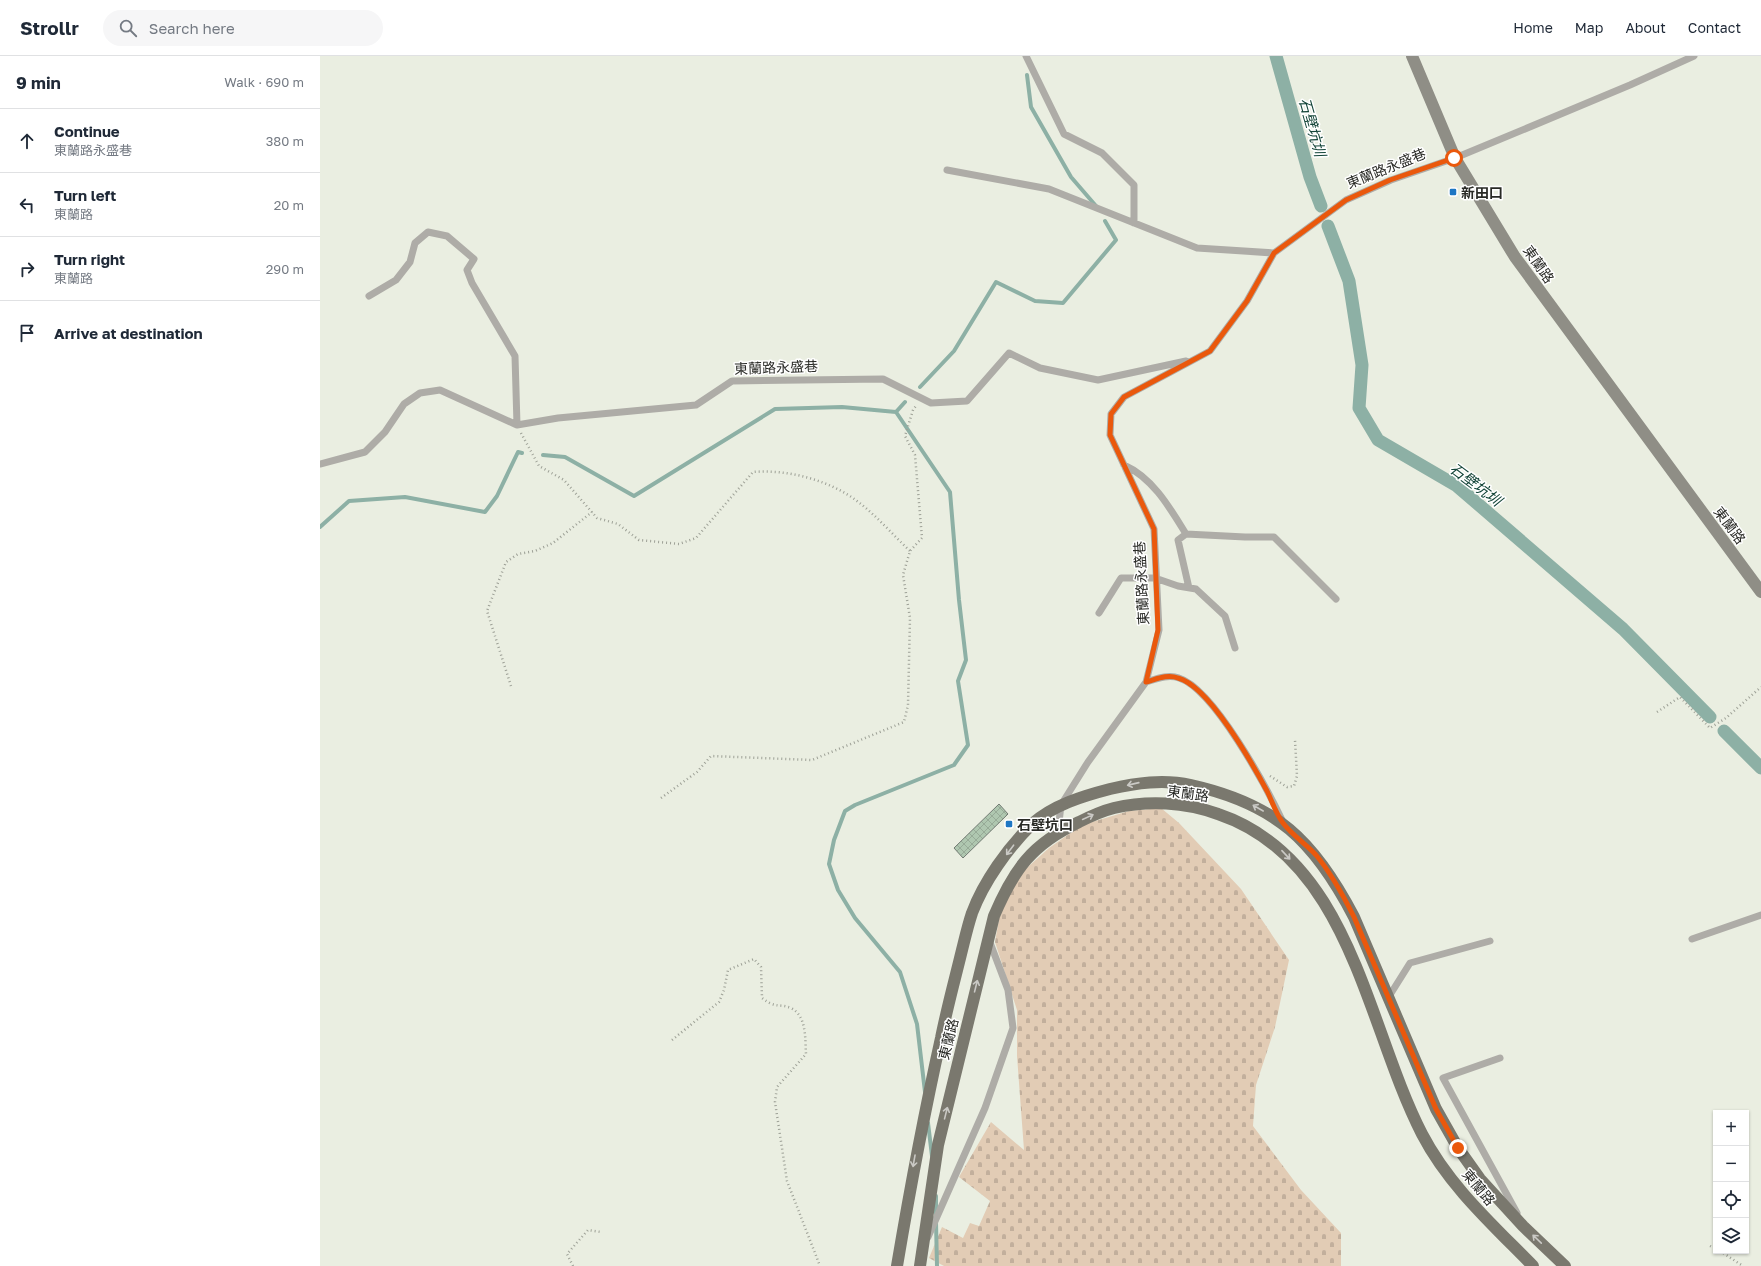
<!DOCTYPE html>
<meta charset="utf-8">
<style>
:root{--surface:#fff;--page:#f6f6f7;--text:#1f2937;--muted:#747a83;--line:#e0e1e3}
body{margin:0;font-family:"Golos Text","Noto Sans TC",sans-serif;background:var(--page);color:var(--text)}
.controls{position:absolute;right:12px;bottom:12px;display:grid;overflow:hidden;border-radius:0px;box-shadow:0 1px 3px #0004}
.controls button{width:36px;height:36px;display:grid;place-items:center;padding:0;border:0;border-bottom:1px solid var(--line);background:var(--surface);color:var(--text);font:20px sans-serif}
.stop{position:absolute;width:12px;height:12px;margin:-9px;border:3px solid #ea580c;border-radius:50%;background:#fff}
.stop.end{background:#ea580c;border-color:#fff;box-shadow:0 1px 4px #0008}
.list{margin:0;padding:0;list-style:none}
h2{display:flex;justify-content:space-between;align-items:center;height:52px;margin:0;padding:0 16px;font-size:17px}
h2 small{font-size:13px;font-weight:400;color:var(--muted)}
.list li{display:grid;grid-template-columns:26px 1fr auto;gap:12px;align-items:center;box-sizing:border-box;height:64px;padding:0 16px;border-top:1px solid var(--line)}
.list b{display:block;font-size:15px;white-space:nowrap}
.list p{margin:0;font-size:13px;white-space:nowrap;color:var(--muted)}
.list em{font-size:13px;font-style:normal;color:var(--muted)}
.icon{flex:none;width:22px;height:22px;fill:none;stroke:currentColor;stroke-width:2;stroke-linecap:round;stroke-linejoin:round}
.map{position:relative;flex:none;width:1441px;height:1210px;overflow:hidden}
header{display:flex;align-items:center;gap:24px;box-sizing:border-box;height:56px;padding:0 20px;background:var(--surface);border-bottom:1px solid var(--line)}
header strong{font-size:19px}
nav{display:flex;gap:22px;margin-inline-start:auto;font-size:14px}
.search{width:280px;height:36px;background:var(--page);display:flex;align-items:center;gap:10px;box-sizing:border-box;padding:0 14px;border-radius:22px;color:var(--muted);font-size:15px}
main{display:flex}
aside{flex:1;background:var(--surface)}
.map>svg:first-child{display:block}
</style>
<header>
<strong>Strollr</strong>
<div class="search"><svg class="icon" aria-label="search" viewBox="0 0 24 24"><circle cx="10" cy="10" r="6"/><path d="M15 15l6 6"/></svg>Search here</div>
<nav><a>Home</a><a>Map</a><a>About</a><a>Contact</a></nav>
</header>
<main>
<aside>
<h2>9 min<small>Walk · 690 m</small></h2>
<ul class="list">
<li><svg class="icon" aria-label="ahead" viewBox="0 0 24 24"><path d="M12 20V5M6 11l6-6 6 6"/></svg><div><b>Continue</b><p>東蘭路永盛巷</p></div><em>380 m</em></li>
<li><svg class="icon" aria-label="left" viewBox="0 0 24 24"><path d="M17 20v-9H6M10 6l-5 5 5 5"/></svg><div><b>Turn left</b><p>東蘭路</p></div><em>20 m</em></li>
<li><svg class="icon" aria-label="right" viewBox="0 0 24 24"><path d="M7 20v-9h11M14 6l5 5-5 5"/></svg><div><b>Turn right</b><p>東蘭路</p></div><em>290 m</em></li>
<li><svg class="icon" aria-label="arrive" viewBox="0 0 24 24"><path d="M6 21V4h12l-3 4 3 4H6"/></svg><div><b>Arrive at destination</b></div></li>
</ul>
</aside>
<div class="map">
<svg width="1441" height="1210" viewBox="0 0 1441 1210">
<defs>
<pattern id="cemetery-stones" width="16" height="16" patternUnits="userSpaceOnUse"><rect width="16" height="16" fill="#e2ccb5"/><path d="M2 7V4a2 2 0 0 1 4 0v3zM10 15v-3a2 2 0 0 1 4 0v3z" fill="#c2af9c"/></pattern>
<pattern id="building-cross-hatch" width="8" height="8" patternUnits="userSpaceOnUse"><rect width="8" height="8" fill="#afc7b0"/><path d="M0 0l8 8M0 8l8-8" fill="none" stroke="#97ab97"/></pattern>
</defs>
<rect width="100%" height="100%" fill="#eaeee1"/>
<!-- cemetery -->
<path fill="url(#cemetery-stones)" d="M841 752 859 767 921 833 969 904 955 971 936 1029 933 1070 981 1134 1021 1177V1210H624L609 1202 622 1171 643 1182 650 1167 659 1170 670 1145 639 1121 671 1066 704 1094 697 1000V954L675 886 682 846 699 819 729 792 762 769 809 755Z"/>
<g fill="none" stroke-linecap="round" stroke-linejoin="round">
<!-- stream -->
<path stroke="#8db0a5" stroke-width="4" d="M707 19 711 51 751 121 776 150
M600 331 634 295 676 226 715 245 743 247 796 184 785 165
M576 356 630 436 639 544 646 604 638 625 648 689 634 709 535 749 525 755 514 784 509 808 518 834 535 862 580 916 597 968 605 1036
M223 399 245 401 314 440 455 353 522 351 576 356 585 346
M0 471 29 445 85 441 165 456 177 440 198 396 202 397
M608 1067 612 1100
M616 1140V1160
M616 1166 617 1210"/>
<!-- canal -->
<path stroke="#8db0a5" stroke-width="13" d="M956 0 990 121 1001 150
M1008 170 1029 225 1042 309 1039 352 1058 384 1137 430 1303 573 1390 661
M1404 675 1441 712"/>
</g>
<!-- building -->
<path fill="url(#building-cross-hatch)" stroke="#727b73" d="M679 748 688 758 643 802 634 792Z"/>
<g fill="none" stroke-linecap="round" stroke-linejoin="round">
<!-- path -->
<path stroke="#9da096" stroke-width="2.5" stroke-dasharray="1 3" stroke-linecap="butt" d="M201 377 219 410 244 424 277 462 298 468 319 484 359 488 376 482 433 416C467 413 509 424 537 445 556 459 573 479 590 495
M191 630 167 555 186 506 198 498 215 495 233 487 272 456
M1337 656 1360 641 1390 672 1406 662 1441 631
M950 720 967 731 974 730 977 720 975 684
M341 742 377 716 391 700 492 704 584 666 588 649 590 562 583 519 590 495 602 482 595 399 585 380 593 354 596 350
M352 984 399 946 404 934 408 914 434 903 441 911 442 942C456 953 459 947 471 952 487 960 485 983 486 998L457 1031 455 1046 467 1125 500 1210
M1390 1190 1396 1193
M1400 1195 1423 1210
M253 1210 247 1198 268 1174 281 1176"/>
<!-- lane -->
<path stroke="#aeaca7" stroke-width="7" d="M706 0 744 78 782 97 814 129V167
M627 114 729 133 877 192 954 197
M49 240 76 224 90 206 95 187 108 176 127 180 154 203 147 214 152 227 195 300 197 369
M0 408 45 396 65 376 84 348 100 337 120 334 197 369 238 362 376 349 412 325 563 323 611 347 647 345 689 297 720 312 778 324 866 305
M804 409C833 422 850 452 866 478L858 484 869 532
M866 478 925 481H954L1016 543
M779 557 801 522H835L858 530 876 533 905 560 915 592
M826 626C836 623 848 618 859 622 894 633 947 732 963 766
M738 775 741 749 768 706 826 626 839 574 834 473 790 379 791 358 804 341 890 295 927 245 954 197 1026 144 1071 124 1135 102 1205 73 1310 29 1374 0
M1372 883 1441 859
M1068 942 1090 907 1170 885
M1180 1002 1123 1022 1197 1157
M608 1181 665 1052 693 972 688 934 669 884"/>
<!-- secondary -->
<path stroke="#8f8e86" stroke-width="12" d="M1092 0 1135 102 1195 201 1441 536"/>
<!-- primary -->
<path stroke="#7a786e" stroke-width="12" d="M577 1210C590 1133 604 1058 621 982 627 952 635 923 642 894 645 882 648 869 652 857 664 825 688 792 712 768 733 749 763 740 790 733 816 727 843 723 871 729 956 748 994 784 1034 861L1116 1053 1138 1092 1160 1123 1203 1170 1245 1210
M600 1210 618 1089 674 860C694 813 712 788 759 766 771 760 782 755 794 752 828 744 865 746 898 758 1031 803 1046 969 1102 1078 1129 1130 1173 1169 1213 1210"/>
</g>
<!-- one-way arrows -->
<defs><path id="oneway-shaft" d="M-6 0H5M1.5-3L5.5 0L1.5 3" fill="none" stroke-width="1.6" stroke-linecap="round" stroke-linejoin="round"/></defs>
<g stroke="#cac9c5">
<use href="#oneway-shaft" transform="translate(813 728) rotate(167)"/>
<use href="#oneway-shaft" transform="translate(938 752) rotate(-150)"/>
<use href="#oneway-shaft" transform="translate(768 761) rotate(-25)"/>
<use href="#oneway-shaft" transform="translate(690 794) rotate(127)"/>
<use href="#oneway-shaft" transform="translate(966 799) rotate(47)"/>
<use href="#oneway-shaft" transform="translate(656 930) rotate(-76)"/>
<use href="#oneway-shaft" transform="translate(626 1057) rotate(-76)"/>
<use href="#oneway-shaft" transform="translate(594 1105) rotate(100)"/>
<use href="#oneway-shaft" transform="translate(1217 1183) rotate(-136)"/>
</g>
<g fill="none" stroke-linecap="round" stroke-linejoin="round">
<!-- route -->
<path stroke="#ea580c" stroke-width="5" d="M1134 102 1070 124 1026 144 954 197 927 245 890 295 804 341 791 358 790 379 834 473 838 574 826 626C837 623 847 618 858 622 889 630 932 707 947 735 952 745 956 758 963 767 972 779 986 788 996 799 1011 817 1023 839 1034 861L1116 1053 1138 1092"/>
</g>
<!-- markers -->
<g fill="#1d76c3" stroke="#fff" stroke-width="1.5">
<rect x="1129" y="132" width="8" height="8" rx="2"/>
<rect x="685" y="764" width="8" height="8" rx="2"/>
</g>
<g text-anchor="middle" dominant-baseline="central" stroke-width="3" stroke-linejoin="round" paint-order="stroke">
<!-- street labels -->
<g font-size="14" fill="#292a26" stroke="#fff">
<text transform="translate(1066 112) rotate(-22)">東蘭路永盛巷</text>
<text transform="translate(1219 208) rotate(55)">東蘭路</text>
<text transform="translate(456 311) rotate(-2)">東蘭路永盛巷</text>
<text transform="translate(1410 469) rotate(53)">東蘭路</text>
<text transform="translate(821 527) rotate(-93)">東蘭路永盛巷</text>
<text transform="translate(868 737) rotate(8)">東蘭路</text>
<text transform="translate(628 983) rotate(-76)">東蘭路</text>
<text transform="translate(1159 1131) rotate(50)">東蘭路</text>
</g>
<!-- poi labels -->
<g font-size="14" font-weight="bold" fill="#292a26" stroke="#fff" text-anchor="start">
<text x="1141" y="136">新田口</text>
<text x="697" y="768">石壁坑口</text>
</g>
<!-- water labels -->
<g font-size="15" font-style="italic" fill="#144539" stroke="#fff">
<text transform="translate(993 71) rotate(74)">石壁坑圳</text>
<text transform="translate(1156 428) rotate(37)">石壁坑圳</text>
</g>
</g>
</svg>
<div class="controls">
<button>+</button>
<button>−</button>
<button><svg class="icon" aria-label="locate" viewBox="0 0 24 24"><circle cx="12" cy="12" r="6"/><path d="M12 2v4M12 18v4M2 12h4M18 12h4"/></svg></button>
<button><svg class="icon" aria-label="layers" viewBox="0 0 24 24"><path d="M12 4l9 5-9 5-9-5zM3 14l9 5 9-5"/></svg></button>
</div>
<div class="stop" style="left:1134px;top:102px"></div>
<div class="stop end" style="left:1138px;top:1092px"></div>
</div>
</main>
